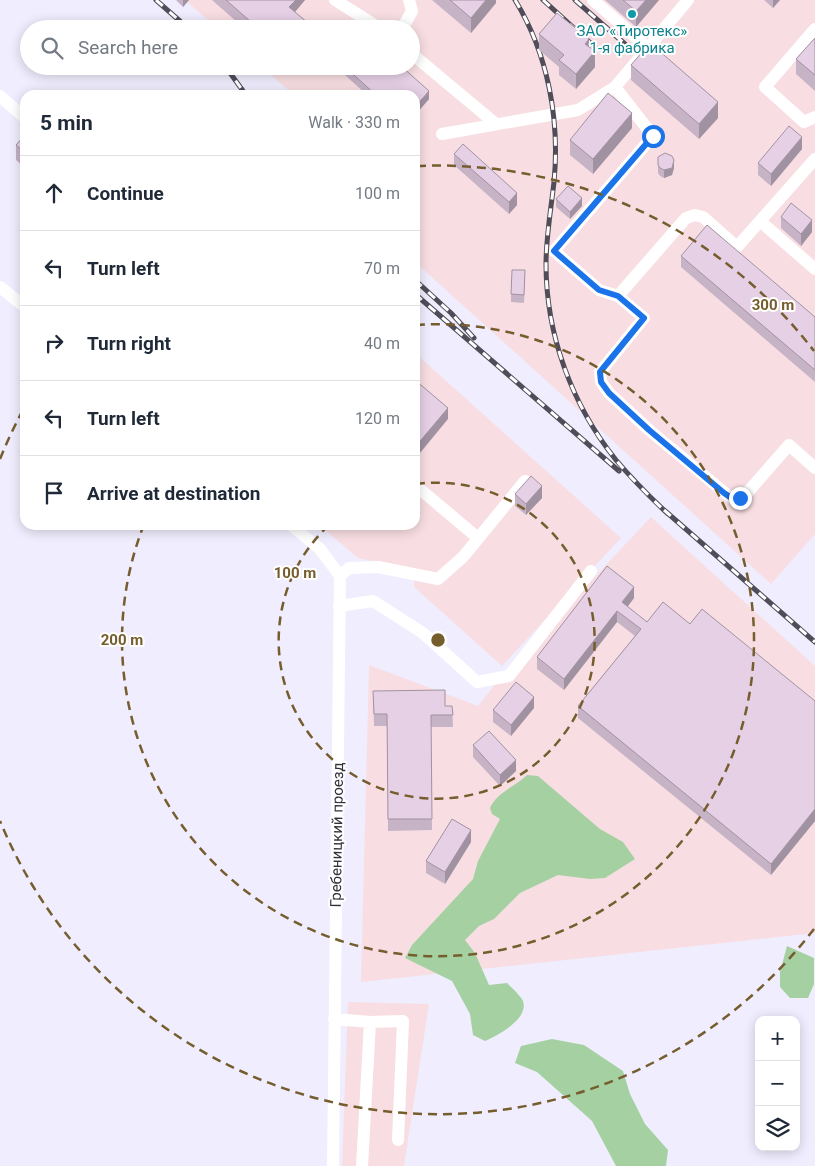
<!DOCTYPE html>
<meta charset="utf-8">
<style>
:root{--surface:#fff;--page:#f2f2f3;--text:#1f2937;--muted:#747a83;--line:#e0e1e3}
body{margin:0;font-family:Roboto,sans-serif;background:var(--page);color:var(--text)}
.controls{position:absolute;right:15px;bottom:15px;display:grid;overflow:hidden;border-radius:10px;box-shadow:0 2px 12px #0003}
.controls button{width:45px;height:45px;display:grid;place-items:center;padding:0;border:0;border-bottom:1px solid var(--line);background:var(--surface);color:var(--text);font:25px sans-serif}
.stop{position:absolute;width:15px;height:15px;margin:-11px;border:4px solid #1a73e8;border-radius:50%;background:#fff}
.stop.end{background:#1a73e8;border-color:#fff;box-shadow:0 1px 5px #0008}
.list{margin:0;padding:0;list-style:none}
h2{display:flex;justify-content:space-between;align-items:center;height:65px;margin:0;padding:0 20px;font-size:21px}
h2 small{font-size:16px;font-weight:400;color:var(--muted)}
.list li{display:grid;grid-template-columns:32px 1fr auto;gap:15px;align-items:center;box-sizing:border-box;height:75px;padding:0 20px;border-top:1px solid var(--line)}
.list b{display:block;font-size:19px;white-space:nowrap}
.list em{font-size:16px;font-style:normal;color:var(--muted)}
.icon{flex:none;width:28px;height:28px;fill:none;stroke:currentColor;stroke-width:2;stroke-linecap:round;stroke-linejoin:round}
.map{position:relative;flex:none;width:815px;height:1166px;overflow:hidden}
.search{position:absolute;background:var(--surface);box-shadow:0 2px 12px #0003;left:20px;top:20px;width:400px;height:55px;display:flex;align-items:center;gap:12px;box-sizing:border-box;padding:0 18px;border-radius:28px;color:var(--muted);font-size:19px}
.panel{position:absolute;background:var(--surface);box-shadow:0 2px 12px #0003;left:20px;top:90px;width:400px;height:440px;border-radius:15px}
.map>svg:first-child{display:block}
</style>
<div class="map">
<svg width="815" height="1166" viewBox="0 0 815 1166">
<rect width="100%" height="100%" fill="#f0edfe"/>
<!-- industrial -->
<path fill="#f8dee2" d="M185 0H815V534L771 584 415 262V95H294L261 66H411V29H218Z
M415 353 621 538 502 666 414 587 415 570 358 558 319 525H415Z
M651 517 815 666V933L361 982 369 665 478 706 504 673Z
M348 1002 429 1004 404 1166H342Z"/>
<!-- green -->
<path fill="#a5d1a2" d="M527 775 538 776 600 829 623 842 635 859 605 878 590 879 558 875 520 893 494 919 479 926 465 940 475 953 489 985 507 983C512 988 520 995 523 1001 529 1019 498 1035 485 1041L473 1035 470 1014 452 981 405 958 412 945 473 879 478 861 500 819 492 814 490 808C497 792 515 787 527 775Z
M787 946 814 958V984L808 998H790L780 987V972Z
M552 1039 584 1045 623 1071 630 1094 645 1124 668 1150 666 1166H616L592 1121 537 1072 515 1063 521 1046Z"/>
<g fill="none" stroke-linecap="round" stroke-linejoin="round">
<!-- minor -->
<path stroke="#fff" stroke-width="12" d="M335 0 381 29
M593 0 648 48
M402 29 412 11 409 0
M815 29 765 87 804 122 815 117
M411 53 496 124
M615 87 653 136 554 251 599 290 618 296 686 218 695 215 703 217 737 247 815 159
M0 96 25 118
M442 134 578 110 615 87 688 0
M760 221 815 269
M0 287 25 307
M618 296 644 318 600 372 601 382 609 393 649 430 730 497 740 498 747 493 789 445 815 468
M415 485 478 538
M291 525 320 549 340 576 333 1166
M340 576 349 568 378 567 438 579 463 557 525 481
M339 606 373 601 423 633 477 682 509 676 591 571
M334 1019 370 1022 403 1021 398 1140
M362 1166 370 1022"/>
<!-- rail casing -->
<g stroke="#504d59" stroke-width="5">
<path id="rail" d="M156 0 189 29
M515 0C548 54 560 119 554 182 551 209 546 237 546 264 546 335 572 405 616 460 632 479 650 497 668 514
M543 0 596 48
M575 0 625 44
M225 66 246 95
M415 280 451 313 474 338
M415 294 619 471
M664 510 815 642"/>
</g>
<!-- rail -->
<use href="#rail" stroke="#fff" stroke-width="3" stroke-dasharray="9" stroke-linecap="butt"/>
</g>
<!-- wall -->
<path fill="#c6b3c6" d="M176 0H189L183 7Z
M212 0H305L295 12 314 29H245Z
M432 0H496V3L471 33Z
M605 0H659L636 27Z
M764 0H780L773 8Z
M539 34 589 47 595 67 576 89 559 75V67L539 50Z
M815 38V91L796 74V59Z
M631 65 718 118 699 139 631 80Z
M335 66H401L429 99 415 115V95H367Z
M632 128 593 174 570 155V140Z
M25 135V168L16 160V145Z
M802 149 771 186 758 175V163Z
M454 154 517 205 509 214 454 165Z
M658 165 674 168 672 175 664 178 660 176 658 173Z
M556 199 582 206 570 219 556 207Z
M781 217 812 232 801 246 781 228Z
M681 256 815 317V382L681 267Z
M525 278 524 303 511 302V294Z
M515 494 542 498 526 515 515 506Z
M634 598 627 607 647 622 690 624 815 701V821L771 875 578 718V706L635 636 617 622 564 690 537 669V657Z
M373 691 445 706H452L453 727H431L432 830 388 831 387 726H374Z
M534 708 511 736 493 722V710Z
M473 745 516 771 500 786 473 757Z
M471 842 445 884 426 873V861Z"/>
<!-- shaded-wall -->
<path fill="#a192a1" d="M183 0H189L183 7Z
M296 0H305L289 19V7Z
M486 0H496V3L471 33V18Z
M646 0H659L636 27V11Z
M773 0H780L773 8Z
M589 39V54L585 44Z
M595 51V67L576 89V74Z
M429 91V99L415 115V107Z
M718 102V118L699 139V124Z
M632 113V128L593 174V159Z
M802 137V149L771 186V174Z
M674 160V168L672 175 664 178V170Z
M517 193V205L509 214V202Z
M582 198V206L570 219V212Z
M812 220V232L801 246V234Z
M448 408V419L415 459V447Z
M542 486V498L526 515V504Z
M634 587V598L622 614V602Z
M617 611V622L564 690V679Z
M534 697V708L511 736V725Z
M516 760V771L500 786V775Z
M815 809V821L771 875V864Z
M471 830V842L445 884V872Z"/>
<!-- building -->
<path fill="#e6d0e6" stroke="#a192a1" d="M226 0H296L289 7 314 28 313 29H259Z
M450 0H486L471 18Z
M623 0H646L636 11Z
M557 13 589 39 585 44 595 51 576 74 559 60 564 55 539 34Z
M815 38V75L796 59Z
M650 43 718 102 699 124 631 65Z
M344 66H401L429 91 415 107V95H376Z
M608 93 632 113 593 159 570 140Z
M789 126 802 137 771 174 758 163Z
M25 135V153L16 145Z
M463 144 517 193 509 202 454 154Z
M665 153 672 156 674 160 672 168 664 170 660 168 658 165V157Z
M568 186 582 198 570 212 556 199Z
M791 203 812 220 801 234 781 217Z
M707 225 815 317V370L681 256Z
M512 270H525L524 295 511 294Z
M415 380 448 408 415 447Z
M531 476 542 486 526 504 515 494Z
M607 566 634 587 622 602 647 622 663 602 690 624 702 609 815 701V809L771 864 578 706 641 629 617 611 564 679 537 657Z
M516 682 534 697 511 725 493 710Z
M445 690V706H452L453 715H431L432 819H388L387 714H374L373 691Z
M489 731 516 760 500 775 473 745Z
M452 819 471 830 445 872 426 861Z"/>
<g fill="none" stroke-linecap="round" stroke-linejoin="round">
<!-- route -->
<path stroke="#1a73e8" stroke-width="6" d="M653 136 554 251 599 290 618 296 644 318 600 372 601 382 609 393 649 430 724 493 730 497 740 498"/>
</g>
<!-- distance rings -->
<g fill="none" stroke="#765d2e" stroke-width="2.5" stroke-dasharray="9 6">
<path d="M416 484A158 158 0 1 1 329 525"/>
<path d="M416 325A316 316 0 1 1 143 527"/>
<path d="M814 929A474 474 0 0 1 0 821M0 459A474 474 0 0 1 23 410M417 166A474 474 0 0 1 814 351"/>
</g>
<!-- markers -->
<circle fill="#0f9aa8" stroke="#fff" stroke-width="2" cx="632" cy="14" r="5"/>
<g text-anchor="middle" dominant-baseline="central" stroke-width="4" stroke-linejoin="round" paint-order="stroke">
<!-- culture labels -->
<g font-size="15" fill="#0d838f" stroke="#fff">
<text x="632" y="31">ЗАО «Тиротекс»<tspan x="632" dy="17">1-я фабрика</tspan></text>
</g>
<!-- street labels -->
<g font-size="15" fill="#32303b" stroke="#fff">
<text transform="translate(337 835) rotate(-89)">Гребеницкий проезд</text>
</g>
</g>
<circle cx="438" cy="640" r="8" fill="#765d2e" stroke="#fff" stroke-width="2.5"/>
<g font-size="15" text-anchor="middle" font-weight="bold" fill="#765d2e" stroke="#fff" stroke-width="4" stroke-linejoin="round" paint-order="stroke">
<text x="773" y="310">300 m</text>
<text x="295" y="578">100 m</text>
<text x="122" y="645">200 m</text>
</g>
</svg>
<div class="controls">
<button>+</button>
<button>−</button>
<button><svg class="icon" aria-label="layers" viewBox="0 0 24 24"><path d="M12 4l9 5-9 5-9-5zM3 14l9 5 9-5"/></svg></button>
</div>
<div class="stop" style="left:653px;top:136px"></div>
<div class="stop end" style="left:740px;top:498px"></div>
<div class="search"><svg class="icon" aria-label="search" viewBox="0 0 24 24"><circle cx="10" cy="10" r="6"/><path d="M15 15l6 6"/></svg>Search here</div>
<section class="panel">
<h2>5 min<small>Walk · 330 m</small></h2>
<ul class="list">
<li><svg class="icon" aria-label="ahead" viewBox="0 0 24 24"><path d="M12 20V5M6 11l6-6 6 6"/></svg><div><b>Continue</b></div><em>100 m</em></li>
<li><svg class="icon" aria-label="left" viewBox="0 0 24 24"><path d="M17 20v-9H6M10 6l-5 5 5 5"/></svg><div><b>Turn left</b></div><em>70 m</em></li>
<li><svg class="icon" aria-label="right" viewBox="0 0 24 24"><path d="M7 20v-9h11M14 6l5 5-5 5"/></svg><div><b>Turn right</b></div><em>40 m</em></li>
<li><svg class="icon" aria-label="left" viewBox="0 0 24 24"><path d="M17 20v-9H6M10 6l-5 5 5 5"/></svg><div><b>Turn left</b></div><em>120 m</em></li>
<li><svg class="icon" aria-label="arrive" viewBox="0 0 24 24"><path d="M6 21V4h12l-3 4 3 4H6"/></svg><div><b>Arrive at destination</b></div></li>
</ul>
</section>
</div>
